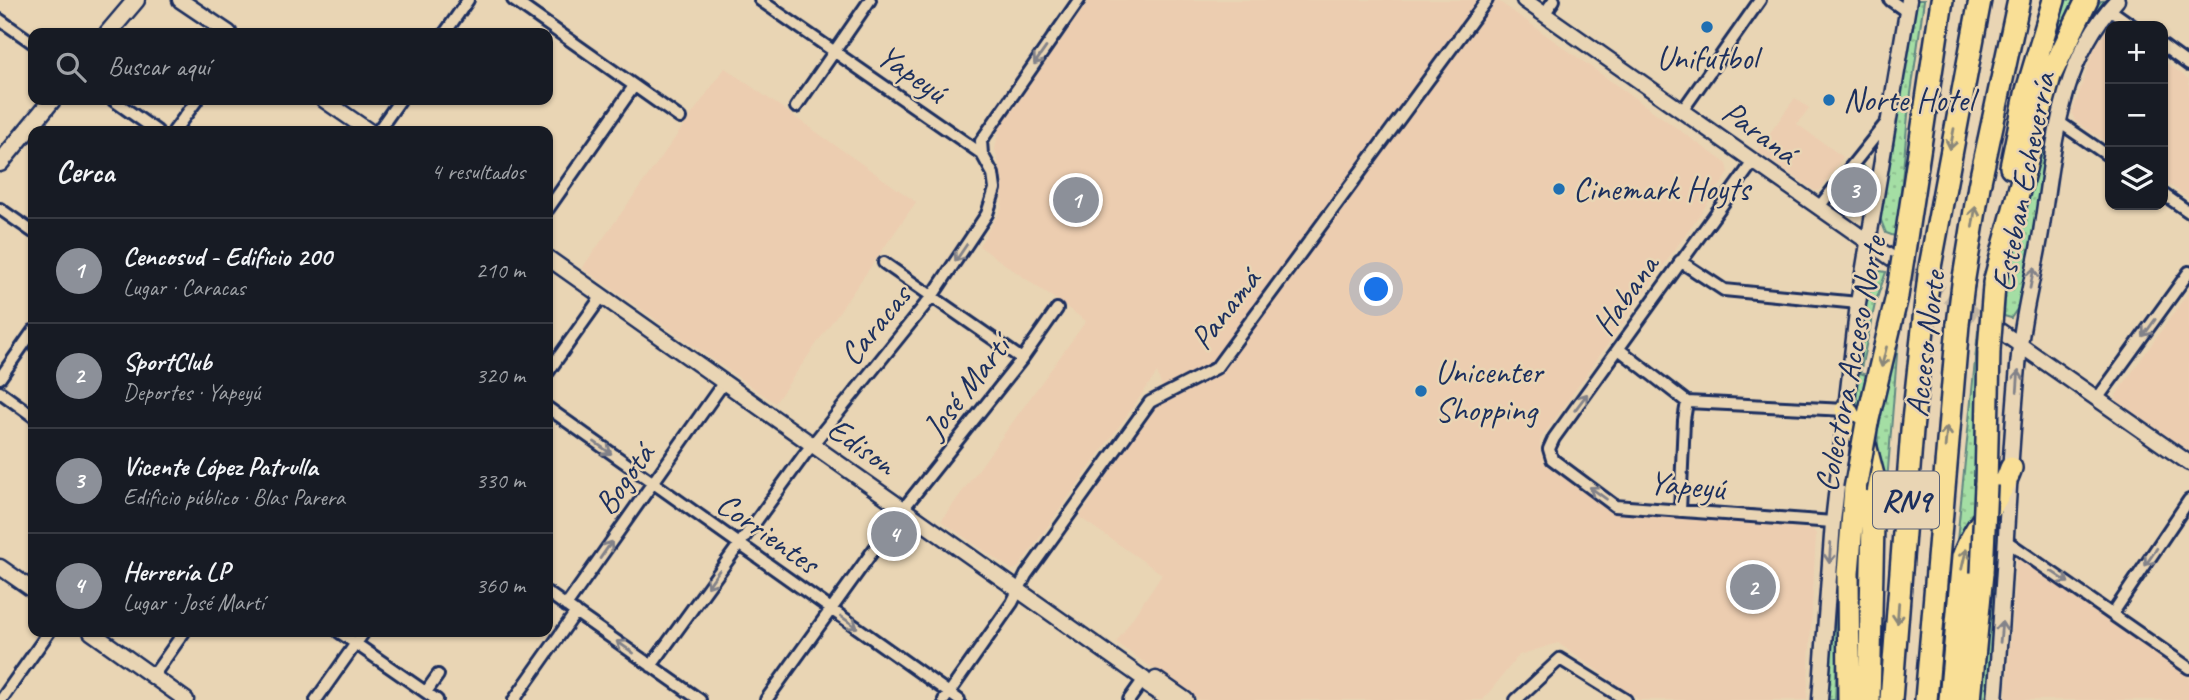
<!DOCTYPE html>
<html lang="es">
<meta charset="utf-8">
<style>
:root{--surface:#171b24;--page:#242831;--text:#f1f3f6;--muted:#9ea1a6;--line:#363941;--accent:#8c9099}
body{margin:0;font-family:Caveat,sans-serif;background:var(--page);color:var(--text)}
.controls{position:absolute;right:21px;top:21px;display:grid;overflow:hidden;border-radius:14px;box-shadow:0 2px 5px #0004}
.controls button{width:63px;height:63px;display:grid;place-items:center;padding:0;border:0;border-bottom:2px solid var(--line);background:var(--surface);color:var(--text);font:35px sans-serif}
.you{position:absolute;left:1377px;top:290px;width:24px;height:24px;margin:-18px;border:5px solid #fff;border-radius:50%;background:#1a73e8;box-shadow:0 0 0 10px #1a73e833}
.badge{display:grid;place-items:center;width:46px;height:46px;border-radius:50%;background:var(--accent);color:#fff;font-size:23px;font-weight:700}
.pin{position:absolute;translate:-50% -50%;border:4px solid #fff;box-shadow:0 2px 7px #0006}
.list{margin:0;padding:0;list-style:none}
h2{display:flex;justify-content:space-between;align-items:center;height:91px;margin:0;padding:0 28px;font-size:30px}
h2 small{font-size:23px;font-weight:400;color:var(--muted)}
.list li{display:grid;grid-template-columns:46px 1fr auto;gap:21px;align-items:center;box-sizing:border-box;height:105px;padding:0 28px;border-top:2px solid var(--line)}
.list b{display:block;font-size:26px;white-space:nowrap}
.list p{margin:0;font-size:23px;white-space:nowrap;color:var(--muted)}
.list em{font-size:23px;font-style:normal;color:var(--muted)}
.icon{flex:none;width:38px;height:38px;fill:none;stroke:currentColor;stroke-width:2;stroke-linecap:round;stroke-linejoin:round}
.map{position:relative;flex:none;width:2189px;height:700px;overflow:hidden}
.search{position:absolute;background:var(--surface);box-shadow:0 2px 5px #0004;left:28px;top:28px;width:525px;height:77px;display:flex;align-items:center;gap:18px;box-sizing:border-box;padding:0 24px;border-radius:14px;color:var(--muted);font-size:26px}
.panel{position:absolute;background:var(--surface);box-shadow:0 2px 5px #0004;left:28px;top:126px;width:525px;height:511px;border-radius:14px}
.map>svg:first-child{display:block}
</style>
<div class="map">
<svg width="2189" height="700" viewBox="0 0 2189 700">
<defs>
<pattern id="grass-dots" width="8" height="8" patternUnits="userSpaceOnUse" patternTransform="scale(1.75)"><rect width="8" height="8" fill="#a4dea4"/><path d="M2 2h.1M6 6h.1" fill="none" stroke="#8dbf90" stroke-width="1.8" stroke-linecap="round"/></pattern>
</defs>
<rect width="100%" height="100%" fill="#e9d5b4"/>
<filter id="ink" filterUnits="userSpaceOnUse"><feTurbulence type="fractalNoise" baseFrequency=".0143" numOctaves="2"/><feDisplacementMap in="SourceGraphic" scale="14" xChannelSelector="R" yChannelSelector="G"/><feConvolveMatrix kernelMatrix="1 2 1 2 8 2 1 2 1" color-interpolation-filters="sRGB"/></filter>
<g filter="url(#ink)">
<!-- built -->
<path fill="#eccdb0" d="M1089 0H1497L1727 164 1729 173 1540 440V452L1545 464 1610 510 1812 529 1816 534 1807 700H1639L1558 643 1519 655 1483 700H1199L1116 643 1162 574 1079 517 1164 394 1157 373 1018 568 1012 570 941 521 1086 321 979 246 1002 207 1003 183 995 149 999 129Z
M2110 28V145L2075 121 2072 113 2094 49 2106 30Z
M2163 61 2189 79V199L2163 181Z
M725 68 916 202 775 403 582 268Z
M1795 98 1809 108 1797 124 1843 157 1820 190 1815 191 1757 151Z
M2189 291V451L2117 401 2116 395Z
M2020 557 2189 677V700H2006L2016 559Z"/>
<!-- grass -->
<path fill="url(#grass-dots)" stroke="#608681" stroke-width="2" d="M1917 0H1924L1908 115 1897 237 1886 233 1880 218Z
M2066 0H2080L2040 82Z
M2110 0 2097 15 2043 167 2024 299 2011 318 2004 316 2005 279 2054 86 2092 9 2101 1Z
M1880 271 1886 272 1875 304 1860 373 1866 375 1858 415C1852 371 1862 318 1874 275Z
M1899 329 1880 572V482L1877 427Z
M1978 331 1982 334 1975 521 1955 561Z
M1847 427 1857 436 1843 542 1835 700H1828Z
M1869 486 1861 700H1856L1857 567Z
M2007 505 1991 700H1980L1994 517Z"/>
<!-- park -->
<path fill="#a4dea4" stroke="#608681" stroke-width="2" d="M1863 166 1869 171 1861 213 1852 215 1832 201 1857 168Z"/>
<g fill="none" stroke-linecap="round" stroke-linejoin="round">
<!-- tertiary-tunnel -->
<path stroke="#c0b4a3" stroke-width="14" stroke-dasharray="14 7" stroke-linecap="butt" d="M1895 261 1995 328"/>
<!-- minor casing -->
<g stroke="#1b2f5e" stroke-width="16">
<path id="minor" d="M513 0 680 118
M760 0 982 154
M1890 0 1907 12
M2109 9 2133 26
M1544 14 1554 0
M0 20 33 43
M445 33 468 0
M2163 46 2189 65
M113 100 157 131
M796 107 870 0
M1682 111 1760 0
M2059 122 2110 157
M174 131 197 100
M378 131 400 100
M1753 162 1554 438 1549 449 1552 459 1615 506 1833 522
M2163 194 2189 212
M1818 208 1886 123
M0 209 33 232
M548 209 634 86
M1680 261 1724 290 1858 303
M884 263 1022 359
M1620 350 1687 402 1846 410
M548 372 602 296
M0 378 33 331
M0 392 33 416
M2097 399 2189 272
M548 408 959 700
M1680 511 1684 420 1687 402
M2008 542 2189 668
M548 593 700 700
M566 606 724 382
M2113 613 2189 500
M339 632 437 700
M651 666 804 455 933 295 987 214 995 189 993 174 982 154 981 141 1079 0
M153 676 184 632
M426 692 438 675
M1 700 49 632
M316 700 364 632
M514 700 576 612
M766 700 903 509 1022 359 1057 309
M944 700 1012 603 1026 575 1150 402 1216 368 1487 0
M1129 700 1144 679
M1516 700 1560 659 1626 700"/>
</g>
<!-- tertiary casing -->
<g stroke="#1b2f5e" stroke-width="19">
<path id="tertiary" d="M180 0 229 33
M1524 0 1894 260
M324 100 369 131
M548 258 1144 679 1148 686 1169 700
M2000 331 2189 463
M0 567 33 590
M91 632 186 700
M1156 679 1186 700
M1820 700 1833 522 1858 303 1909 0
M1995 700C2005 582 2008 464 2020 346 2024 308 2035 270 2041 232 2054 150 2058 63 2117 0"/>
</g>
<!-- secondary casing -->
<g stroke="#1b2f5e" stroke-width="21">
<path id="secondary" d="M108 33 136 0
M0 163 52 100"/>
</g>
<!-- motorway casing -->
<g stroke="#1b2f5e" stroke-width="26">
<path id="motorway" d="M2011 167 2026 94 2054 0
M1903 258 1942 0
M1930 267 1980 0
M1994 283 2050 76 2087 0
M1963 284 1979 186 2019 0
M1846 410 1866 448 1874 479 1869 700
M1867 423 1897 296
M1986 485 1989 350
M1849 700 1848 573 1855 489
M1891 700 1912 430 1926 301
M1926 700 1958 324
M1950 700 1963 557C1974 525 2000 501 2011 468
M1970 700 1982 573"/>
</g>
<!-- minor -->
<use href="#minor" stroke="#e9d5b4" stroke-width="10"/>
<!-- tertiary -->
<use href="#tertiary" stroke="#e9d5b4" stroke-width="14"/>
<!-- secondary -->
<use href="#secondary" stroke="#e9d5b4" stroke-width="16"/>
<!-- motorway -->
<use href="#motorway" stroke="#f9df96" stroke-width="21"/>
<!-- motorway-bridge casing -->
<g stroke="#1b2f5e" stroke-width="26" stroke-linecap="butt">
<path id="motorway-bridge" d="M1897 296 1903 258
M1926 301 1930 267
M1958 324 1963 284
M1989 350 1994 286
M1855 489 1867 423
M1982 573 1986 485"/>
</g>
<!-- motorway-bridge -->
<use href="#motorway-bridge" stroke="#f9df96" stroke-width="21"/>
</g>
<!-- one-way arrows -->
<defs><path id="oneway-shaft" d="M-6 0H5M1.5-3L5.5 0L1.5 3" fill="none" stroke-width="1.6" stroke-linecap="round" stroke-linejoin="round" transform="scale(1.75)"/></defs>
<g stroke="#828289">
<use href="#oneway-shaft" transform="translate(1040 56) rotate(125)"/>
<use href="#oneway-shaft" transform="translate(961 253) rotate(124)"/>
<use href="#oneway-shaft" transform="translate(2032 278) rotate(-79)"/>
<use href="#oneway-shaft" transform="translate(2149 328) rotate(126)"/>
<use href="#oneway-shaft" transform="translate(2018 381) rotate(-86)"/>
<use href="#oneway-shaft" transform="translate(1581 402) rotate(-53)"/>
<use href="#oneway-shaft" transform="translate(603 448) rotate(35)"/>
<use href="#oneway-shaft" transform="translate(1598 493) rotate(-144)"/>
<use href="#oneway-shaft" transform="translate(606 550) rotate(-55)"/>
<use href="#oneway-shaft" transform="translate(1830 553) rotate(94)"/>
<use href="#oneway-shaft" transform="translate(2151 557) rotate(124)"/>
<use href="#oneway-shaft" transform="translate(2060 577) rotate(34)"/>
<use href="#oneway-shaft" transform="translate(713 579) rotate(125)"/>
<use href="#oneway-shaft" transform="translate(849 622) rotate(35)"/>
<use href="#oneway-shaft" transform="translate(2001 632) rotate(-85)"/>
<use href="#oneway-shaft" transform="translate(625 647) rotate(-145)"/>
</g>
<g stroke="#8a877a">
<use href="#oneway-shaft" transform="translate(1952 139) rotate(101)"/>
<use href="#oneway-shaft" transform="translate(1974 217) rotate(-81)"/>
<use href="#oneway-shaft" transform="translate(1884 357) rotate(104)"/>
<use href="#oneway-shaft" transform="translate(1946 437) rotate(-85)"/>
<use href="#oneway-shaft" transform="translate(1964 559) rotate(-77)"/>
<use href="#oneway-shaft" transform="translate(1898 613) rotate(94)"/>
</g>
</g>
<!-- markers -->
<g fill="#1f6fb2" stroke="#e9d5b4" stroke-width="2.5">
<circle cx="1707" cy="27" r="7"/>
<circle cx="1829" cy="100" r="7"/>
<circle cx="1559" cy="189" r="7"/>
<circle cx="1421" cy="391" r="7"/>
</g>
<g text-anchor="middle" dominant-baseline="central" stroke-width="5" stroke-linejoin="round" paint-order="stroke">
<!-- shield labels -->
<rect fill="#e9d5b4" stroke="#596178" stroke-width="2" x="1873" y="471.5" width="66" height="57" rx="5"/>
<g font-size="32" font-weight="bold" fill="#1b2f5e">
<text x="1906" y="500">RN9</text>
</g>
<!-- poi labels -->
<g font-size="33" fill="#1b2f5e" stroke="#e9d5b4" text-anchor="start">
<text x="1707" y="58" text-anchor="middle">Unifutbol</text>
<text x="1843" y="100">Norte Hotel</text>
<text x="1573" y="189">Cinemark Hoyts</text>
<text x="1435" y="372">Unicenter<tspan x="1435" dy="38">Shopping</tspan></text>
</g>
<!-- street labels -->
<g font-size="33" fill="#1b2f5e" stroke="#e9d5b4">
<text transform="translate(912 73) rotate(35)">Yapeyú</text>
<text transform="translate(1760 132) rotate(36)">Paraná</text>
<text transform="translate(2023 182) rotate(-79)">Esteban Echeverría</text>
<text transform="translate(1625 295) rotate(-55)">Habana</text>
<text transform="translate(1225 309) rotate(-52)">Panamá</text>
<text transform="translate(875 325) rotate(-51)">Caracas</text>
<text transform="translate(1925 344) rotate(-83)">Acceso Norte</text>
<text transform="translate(1850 364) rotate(-79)">Colectora Acceso Norte</text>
<text transform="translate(966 387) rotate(-52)">José Martí</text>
<text transform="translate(862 446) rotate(35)">Edison</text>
<text transform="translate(624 479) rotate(-55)">Bogotá</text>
<text transform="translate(1687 485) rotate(5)">Yapeyú</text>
<text transform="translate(768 533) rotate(35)">Corrientes</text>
</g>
</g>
</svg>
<div class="controls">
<button>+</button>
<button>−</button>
<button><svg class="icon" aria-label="layers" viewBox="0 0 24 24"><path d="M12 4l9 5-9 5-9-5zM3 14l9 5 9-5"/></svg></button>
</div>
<div class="you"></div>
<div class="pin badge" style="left:1076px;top:200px">1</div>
<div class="pin badge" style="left:1753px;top:587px">2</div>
<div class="pin badge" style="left:1854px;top:190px">3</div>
<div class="pin badge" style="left:894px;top:534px">4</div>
<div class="search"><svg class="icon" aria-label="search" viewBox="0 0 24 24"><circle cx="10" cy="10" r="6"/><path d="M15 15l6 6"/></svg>Buscar aquí</div>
<section class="panel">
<h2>Cerca<small>4 resultados</small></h2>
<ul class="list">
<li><span class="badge">1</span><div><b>Cencosud - Edificio 200</b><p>Lugar · Caracas</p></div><em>210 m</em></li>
<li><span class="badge">2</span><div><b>SportClub</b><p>Deportes · Yapeyú</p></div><em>320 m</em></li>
<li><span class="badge">3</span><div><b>Vicente López Patrulla</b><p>Edificio público · Blas Parera</p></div><em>330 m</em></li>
<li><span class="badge">4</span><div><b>Herrería LP</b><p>Lugar · José Martí</p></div><em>360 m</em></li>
</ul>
</section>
</div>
